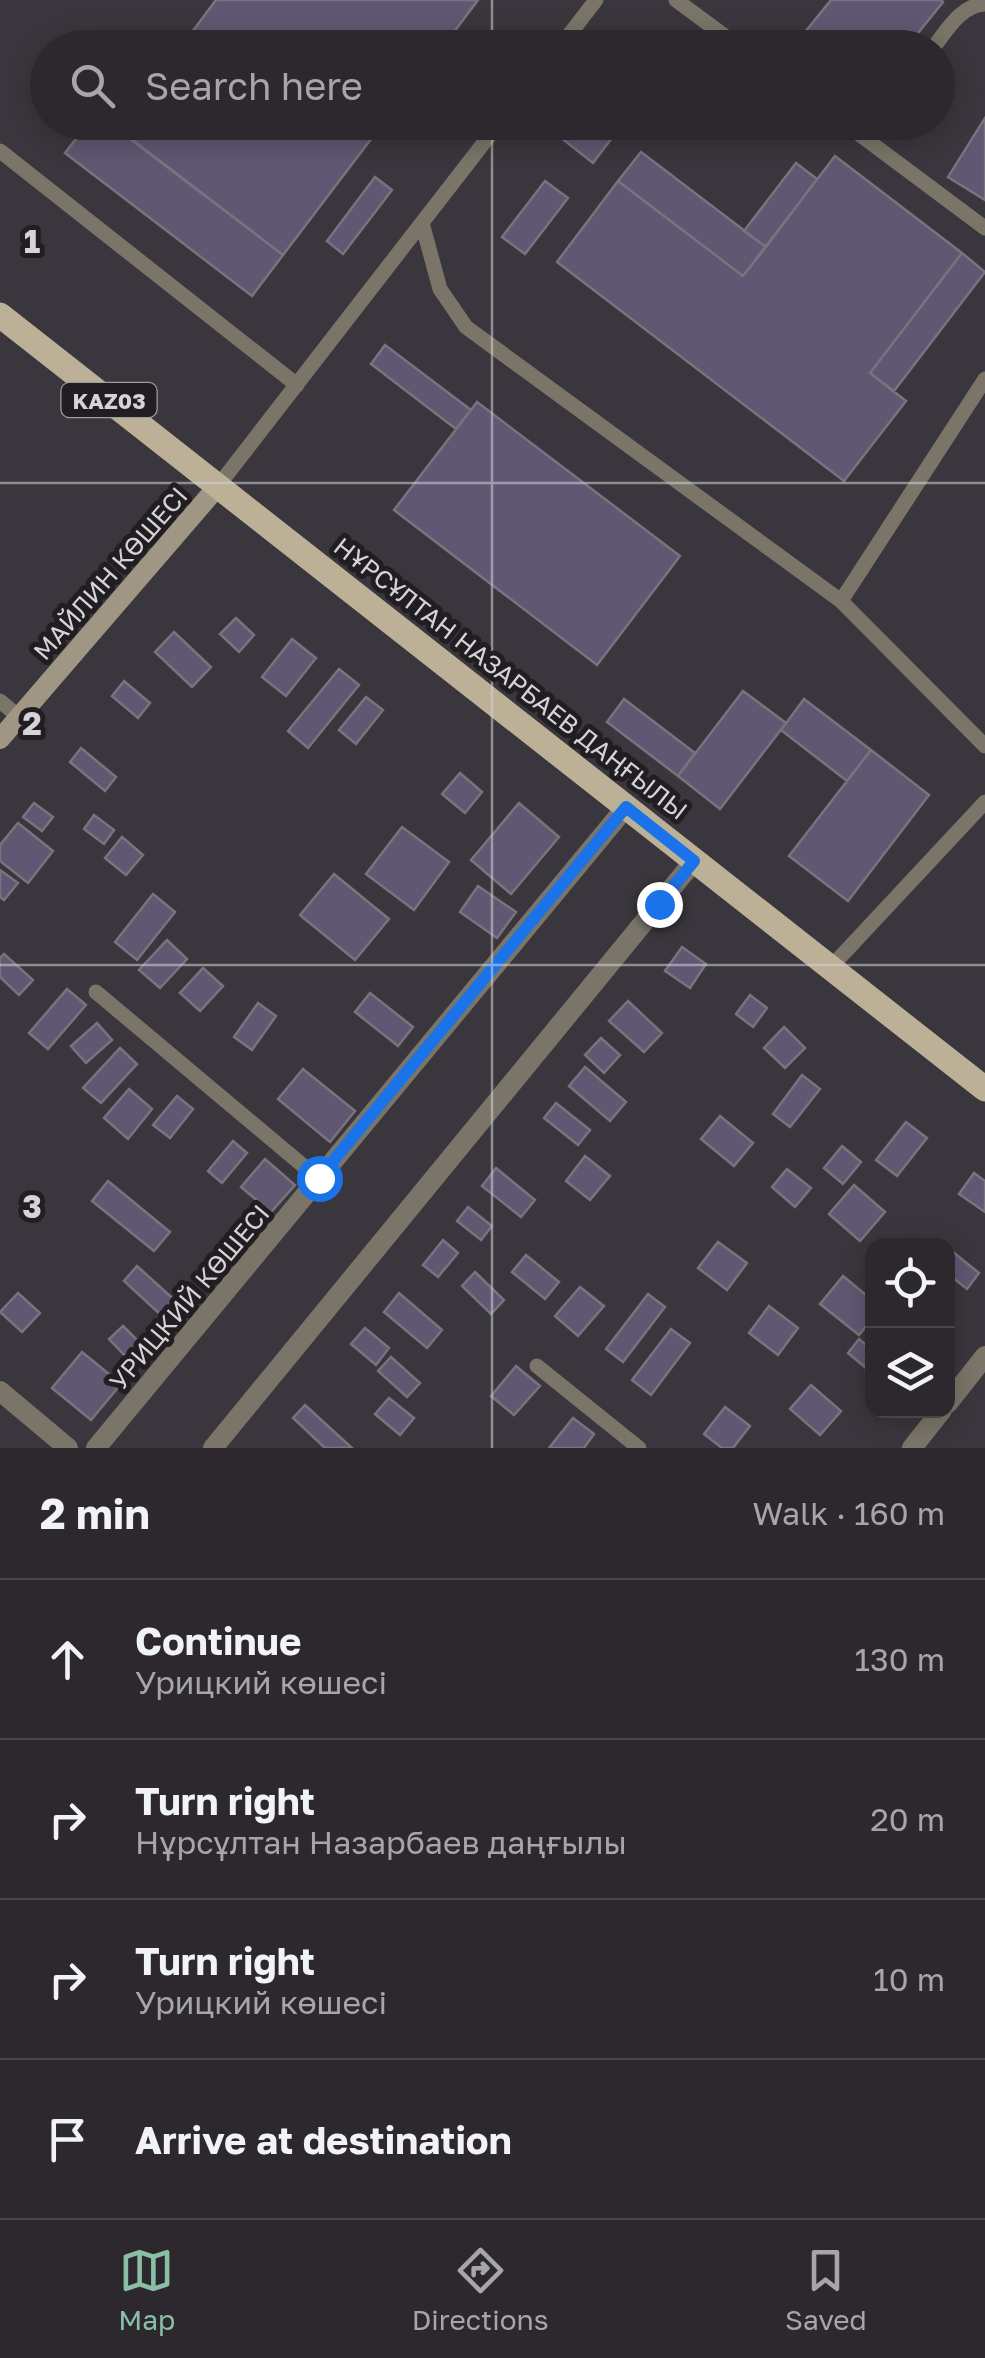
<!DOCTYPE html>
<meta charset="utf-8">
<style>
:root{--surface:#2c282e;--page:#343036;--text:#f1f3f6;--muted:#a6a6aa;--line:#48444a;--accent:#8abfa5}
body{margin:0;font-family:"Golos Text",sans-serif;background:var(--page);color:var(--text)}
.controls{position:absolute;right:30px;bottom:30px;display:grid;overflow:hidden;border-radius:20px;box-shadow:0 5px 25px #0003}
.controls button{width:90px;height:90px;display:grid;place-items:center;padding:0;border:0;border-bottom:2px solid var(--line);background:var(--surface);color:var(--text);font:50px sans-serif}
.stop{position:absolute;width:30px;height:30px;margin:-22px;border:8px solid #1a73e8;border-radius:50%;background:#fff}
.stop.end{background:#1a73e8;border-color:#fff;box-shadow:0 2px 10px #0008}
.list{margin:0;padding:0;list-style:none}
h2{display:flex;justify-content:space-between;align-items:center;height:130px;margin:0;padding:0 40px;font-size:42px}
h2 small{font-size:32px;font-weight:400;color:var(--muted)}
.list li{display:grid;grid-template-columns:65px 1fr auto;gap:30px;align-items:center;box-sizing:border-box;height:160px;padding:0 40px;border-top:2px solid var(--line)}
.list b{display:block;font-size:38px;white-space:nowrap}
.list p{margin:0;font-size:32px;white-space:nowrap;color:var(--muted)}
.list em{font-size:32px;font-style:normal;color:var(--muted)}
.icon{flex:none;width:55px;height:55px;fill:none;stroke:currentColor;stroke-width:2;stroke-linecap:round;stroke-linejoin:round}
.map{position:relative;flex:none;width:985px;height:1448px;overflow:hidden}
.search{position:absolute;background:var(--surface);box-shadow:0 5px 25px #0003;left:30px;right:30px;top:30px;height:110px;display:flex;align-items:center;gap:25px;box-sizing:border-box;padding:0 35px;border-radius:55px;color:var(--muted);font-size:38px}
.sheet{height:770px;background:var(--surface)}
nav{display:flex;justify-content:space-around;align-items:center;box-sizing:border-box;height:140px;border-top:2px solid var(--line);background:var(--surface);font-size:28px;color:var(--muted)}
nav a{display:grid;justify-items:center;gap:5px}
nav .on{color:var(--accent)}
.map>svg:first-child{display:block}
</style>
<div class="map">
<svg width="985" height="1448" viewBox="0 0 985 1448">
<rect width="100%" height="100%" fill="#3a363d"/>
<!-- building -->
<path fill="#605772" stroke="#77747d" stroke-width="2.5" d="M216 0H478L442 48H180Z
M831 0H941L943 2 906 48H792Z
M985 118V200L948 177Z
M89 122H109L283 255 252 296 65 153Z
M123 122H384L283 255 117 129Z
M561 122H624L593 163 560 137 567 128Z
M641 152 766 247 743 276 618 181Z
M835 156 962 253 870 373 906 401 844 481 557 262 618 181 743 276Z
M796 163 817 179 766 247 744 231Z
M375 177 392 190 343 254 327 241Z
M545 181 568 198 525 254 502 237Z
M962 253 985 272 894 391 870 373Z
M385 345 471 410 456 429 371 364Z
M477 402 680 556 597 665 394 510Z
M236 618 254 635 239 652 220 634Z
M174 632 211 667 192 687 155 652Z
M292 639 316 658 286 696 262 677Z
M339 669 359 685 308 748 288 731Z
M124 681 150 703 138 718 112 696Z
M743 691 786 723 720 809 678 776Z
M366 697 383 710 356 744 339 730Z
M624 699 695 753 678 776 607 722Z
M804 699 871 750 847 781 781 730Z
M81 748 116 777 105 791 70 762Z
M871 750 929 795 848 901 789 856Z
M460 773 482 792 465 813 442 794Z
M34 803 53 817 42 831 23 817Z
M519 803 559 837 511 894 471 860Z
M94 815 114 830 104 844 84 829Z
M18 823 53 851 28 883 0 861V845Z
M402 827 449 862 414 910 366 874Z
M122 837 143 855 126 875 105 858Z
M0 870 18 883 4 900 0 897Z
M334 874 389 919 355 960 300 915Z
M478 886 516 912 497 938 460 912Z
M153 894 175 912 137 960 115 942Z
M167 940 187 959 160 988 139 970Z
M682 947 706 964 690 988 665 971Z
M4 954 33 980 19 995 0 977V958Z
M203 968 223 986 200 1011 180 993Z
M67 989 86 1005 48 1049 29 1033Z
M370 993 413 1027 398 1046 355 1012Z
M750 995 767 1008 753 1027 736 1014Z
M628 1001 662 1033 644 1052 609 1021Z
M258 1003 276 1016 252 1050 234 1037Z
M97 1023 112 1040 86 1063 71 1046Z
M784 1027 805 1048 785 1068 764 1048Z
M601 1038 620 1055 604 1073 585 1055Z
M120 1048 137 1064 101 1103 83 1088Z
M585 1067 626 1102 610 1121 569 1086Z
M303 1069 355 1111 330 1142 278 1099Z
M802 1075 820 1089 790 1127 773 1114Z
M129 1089 152 1109 128 1139 104 1118Z
M177 1096 193 1109 170 1138 153 1125Z
M556 1103 590 1130 578 1145 544 1118Z
M720 1116 753 1143 734 1166 701 1139Z
M906 1122 927 1138 897 1176 876 1160Z
M233 1141 247 1153 222 1183 208 1171Z
M842 1146 861 1162 843 1184 824 1168Z
M585 1156 610 1176 590 1200 566 1181Z
M265 1159 295 1185 271 1212 241 1187Z
M496 1168 535 1200 521 1217 482 1186Z
M787 1169 811 1188 795 1207 772 1187Z
M974 1173 985 1181V1212L959 1194Z
M108 1181 170 1232 154 1251 92 1201Z
M854 1185 885 1212 860 1241 829 1214Z
M468 1207 492 1226 481 1240 457 1221Z
M248 1217 260 1229 241 1246 230 1235Z
M443 1240 458 1253 438 1277 423 1265Z
M718 1242 747 1263 727 1290 698 1268Z
M948 1248 979 1273 967 1289 948 1274Z
M526 1255 559 1282 545 1299 512 1272Z
M137 1266 190 1314 176 1329 124 1281Z
M475 1272 504 1300 491 1314 462 1286Z
M843 1276 872 1300V1319L859 1335 820 1304Z
M580 1287 604 1306 578 1336 555 1316Z
M18 1293 40 1313 22 1332 0 1312Z
M399 1293 442 1330 427 1348 384 1312Z
M648 1294 665 1307 623 1362 606 1349Z
M769 1306 798 1328 778 1355 749 1333Z
M123 1326 145 1348 131 1362 109 1339Z
M365 1328 389 1348 376 1365 351 1344Z
M671 1329 690 1343 651 1395 632 1380Z
M859 1339 872 1350V1373L848 1353Z
M82 1352 121 1384 91 1420 52 1388Z
M391 1357 420 1383 407 1397 378 1371Z
M516 1366 540 1386 514 1415 491 1396Z
M811 1385 841 1411 820 1435 790 1409Z
M389 1398 414 1418 400 1435 375 1414Z
M305 1405 352 1448H325L293 1418Z
M725 1407 750 1426 733 1448H722L704 1434Z
M573 1418 594 1434 584 1448H549Z"/>
<g fill="none" stroke-linecap="round" stroke-linejoin="round">
<!-- lane -->
<path stroke="#7a7568" stroke-width="15" d="M676 0 741 48
M559 48 596 0
M933 48C947 30 961 5 985 4
M843 122 985 228
M0 151 297 385
M422 223 440 289 466 327 841 601 985 746
M218 486 500 122
M841 601 985 379
M0 701 19 717
M830 968 985 802
M96 992 319 1179
M537 1366 639 1448"/>
<!-- street -->
<path stroke="#7a7568" stroke-width="20" d="M0 1391 68 1448
M948 1403 985 1356
M96 1448 626 807
M213 1448 694 861
M912 1448 942 1410"/>
<!-- secondary -->
<path stroke="#9f9683" stroke-width="20" d="M0 739 218 486"/>
<!-- primary -->
<path stroke="#bcb097" stroke-width="25" d="M0 315 985 1089"/>
</g>
<g fill="none" stroke-linecap="round" stroke-linejoin="round">
<!-- route -->
<path stroke="#1a73e8" stroke-width="12" d="M319 1178 626 807 694 861 659 904"/>
</g>
<!-- grid -->
<path fill="none" stroke="#d6d3d8" stroke-width="2.5" stroke-opacity="0.55" d="M492 0V48M492 122V1448M0 483H985M0 965H985"/>
<g text-anchor="middle" dominant-baseline="central" stroke-width="10" stroke-linejoin="round" paint-order="stroke">
<!-- shield labels -->
<rect fill="#201e21" stroke="#9f9da1" stroke-width="2.5" x="61.5" y="383" width="95" height="34" rx="8"/>
<g font-size="22" font-weight="bold" fill="#d6d3d8">
<text x="109" y="400">KАZ03</text>
</g>
<!-- street labels -->
<g font-size="25" fill="#d6d3d8" stroke="#201e21">
<text transform="translate(110 573) rotate(-49)">МАЙЛИН КӨШЕСІ</text>
<text transform="translate(511 678) rotate(38)">НҰРСҰЛТАН НАЗАРБАЕВ ДАҢҒЫЛЫ</text>
<text transform="translate(189 1297) rotate(-50)">УРИЦКИЙ КӨШЕСІ</text>
</g>
</g>
<g font-size="32" text-anchor="middle" font-weight="bold" fill="#d6d3d8" stroke="#201e21" stroke-width="10" stroke-linejoin="round" paint-order="stroke">
<text x="32" y="253">1</text>
<text x="32" y="735">2</text>
<text x="32" y="1218">3</text>
</g>
</svg>
<div class="controls">
<button><svg class="icon" aria-label="locate" viewBox="0 0 24 24"><circle cx="12" cy="12" r="6"/><path d="M12 2v4M12 18v4M2 12h4M18 12h4"/></svg></button>
<button><svg class="icon" aria-label="layers" viewBox="0 0 24 24"><path d="M12 4l9 5-9 5-9-5zM3 14l9 5 9-5"/></svg></button>
</div>
<div class="stop" style="left:319px;top:1178px"></div>
<div class="stop end" style="left:659px;top:904px"></div>
<div class="search"><svg class="icon" aria-label="search" viewBox="0 0 24 24"><circle cx="10" cy="10" r="6"/><path d="M15 15l6 6"/></svg>Search here</div>
</div>
<section class="sheet">
<h2>2 min<small>Walk · 160 m</small></h2>
<ul class="list">
<li><svg class="icon" aria-label="ahead" viewBox="0 0 24 24"><path d="M12 20V5M6 11l6-6 6 6"/></svg><div><b>Continue</b><p>Урицкий көшесі</p></div><em>130 m</em></li>
<li><svg class="icon" aria-label="right" viewBox="0 0 24 24"><path d="M7 20v-9h11M14 6l5 5-5 5"/></svg><div><b>Turn right</b><p>Нұрсұлтан Назарбаев даңғылы</p></div><em>20 m</em></li>
<li><svg class="icon" aria-label="right" viewBox="0 0 24 24"><path d="M7 20v-9h11M14 6l5 5-5 5"/></svg><div><b>Turn right</b><p>Урицкий көшесі</p></div><em>10 m</em></li>
<li><svg class="icon" aria-label="arrive" viewBox="0 0 24 24"><path d="M6 21V4h12l-3 4 3 4H6"/></svg><div><b>Arrive at destination</b></div></li>
</ul>
</section>
<nav>
<a class="on"><svg class="icon" aria-label="map" viewBox="0 0 24 24"><path d="M3 6l6-2 6 2 6-2v14l-6 2-6-2-6 2zM9 4v14M15 6v14"/></svg>Map</a>
<a><svg class="icon" aria-label="directions" viewBox="0 0 24 24"><path d="M12 3l9 9-9 9-9-9zM9 14v-3h6M13 9l2 2-2 2"/></svg>Directions</a>
<a><svg class="icon" aria-label="saved" viewBox="0 0 24 24"><path d="M7 4h10v16l-5-4-5 4z"/></svg>Saved</a>
</nav>
